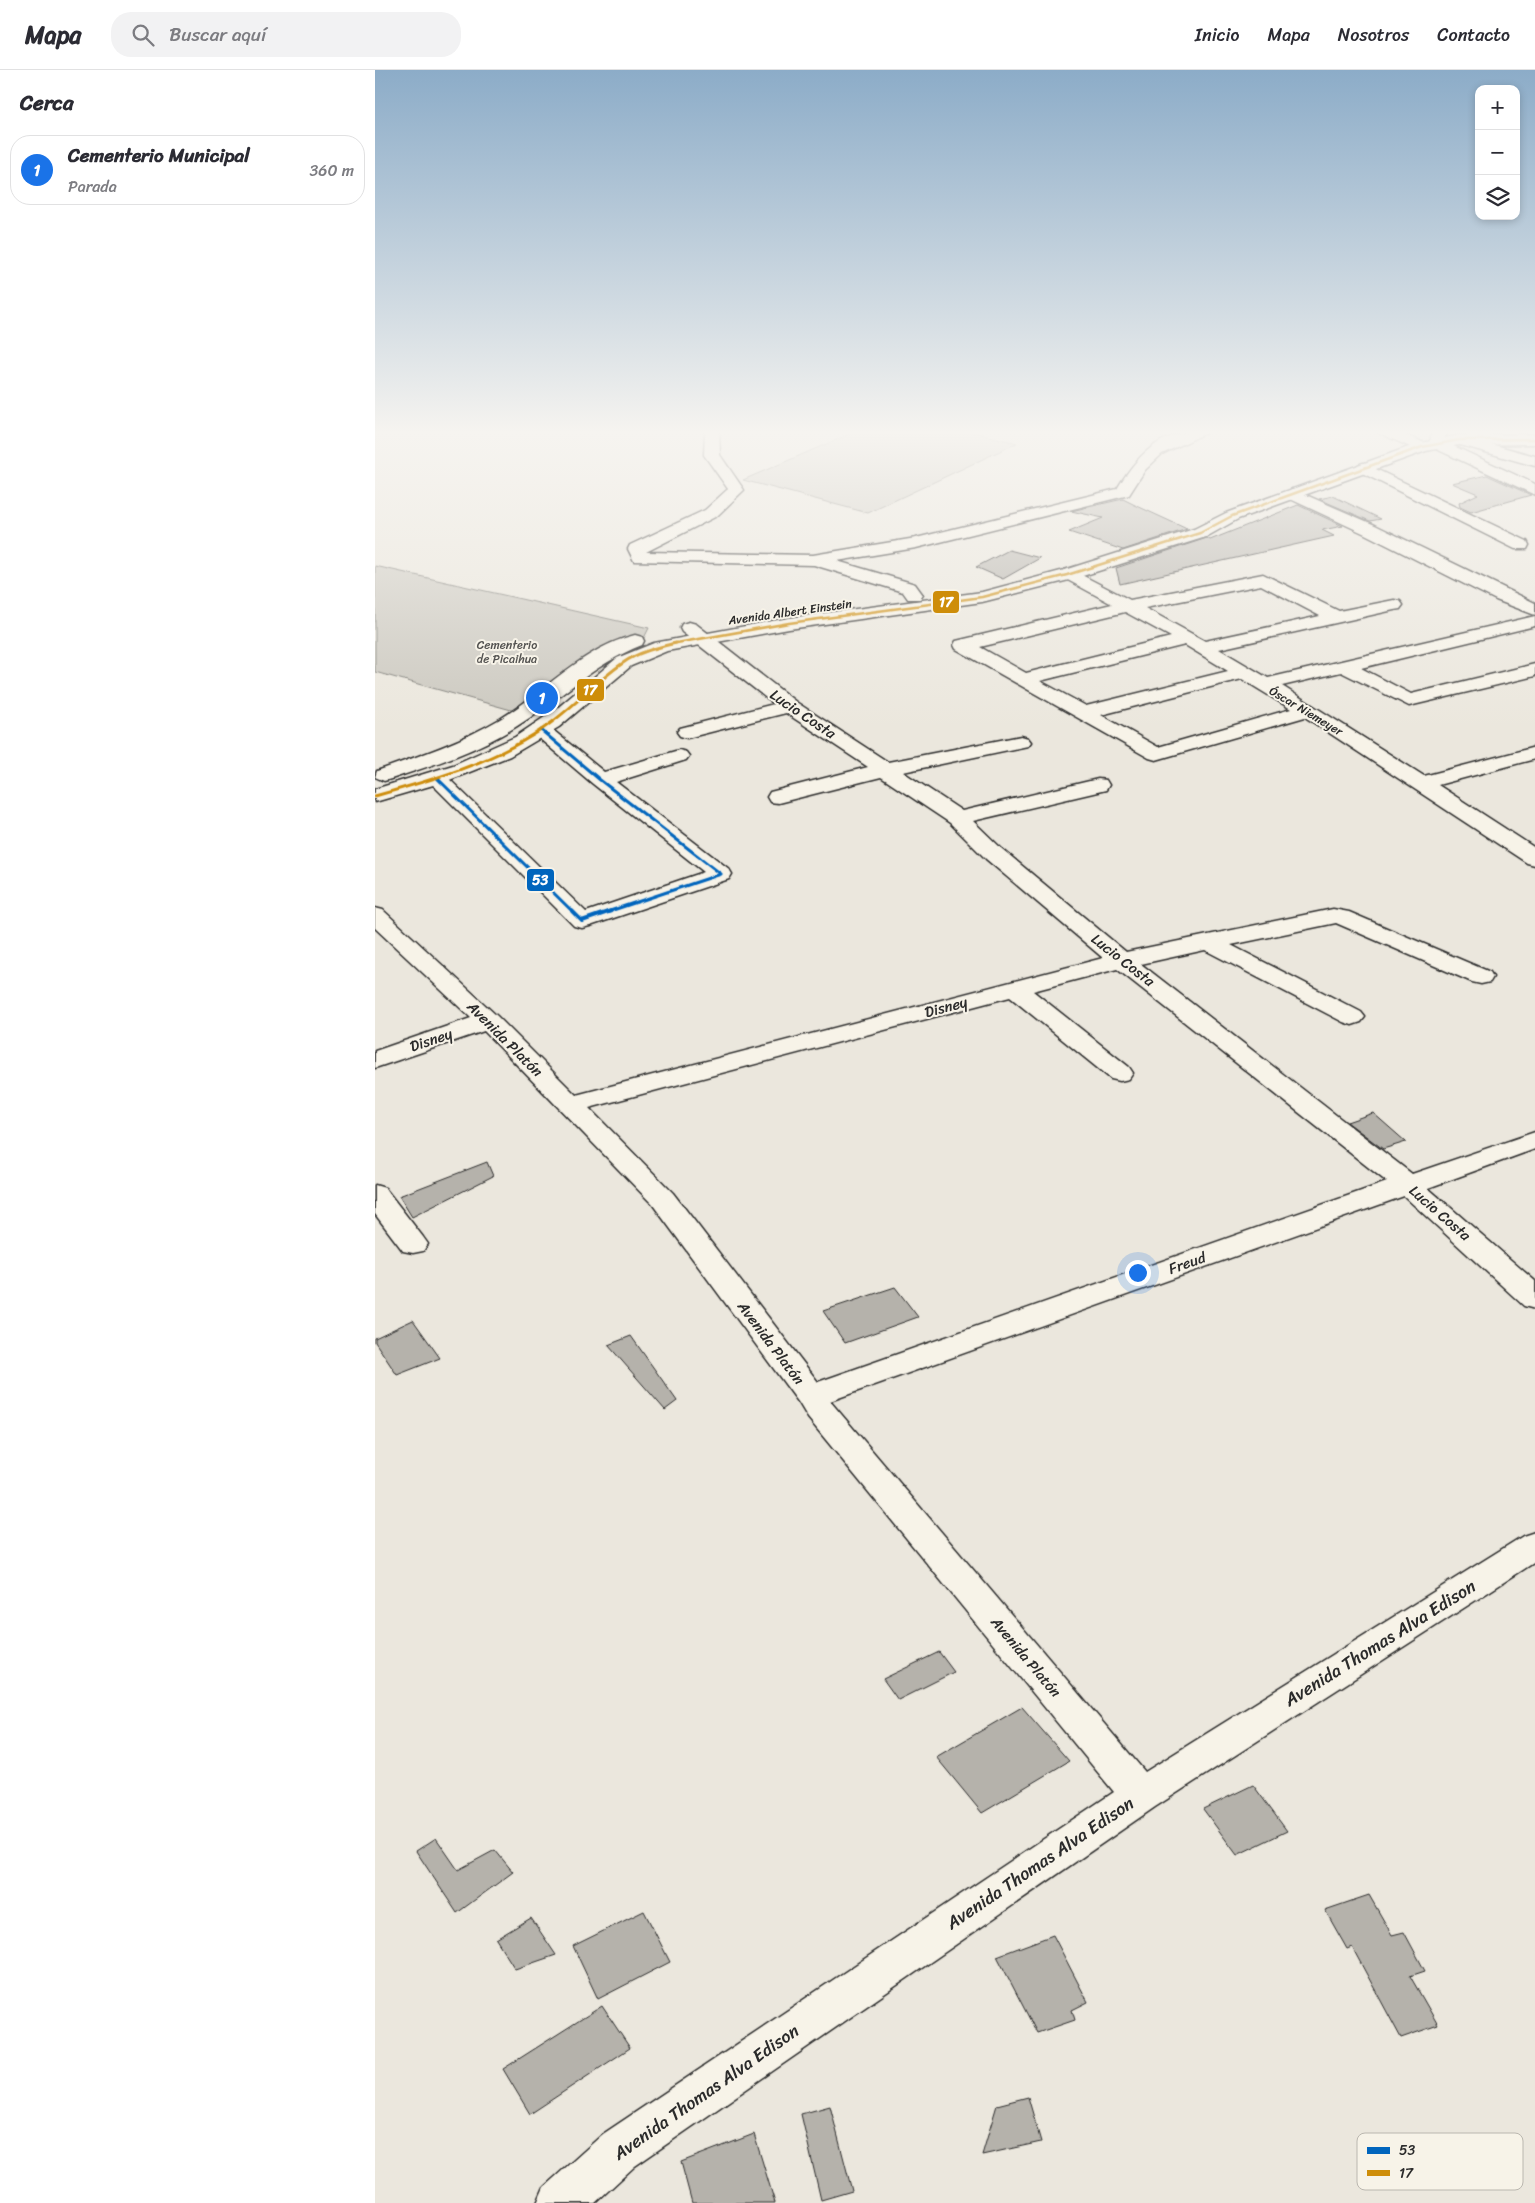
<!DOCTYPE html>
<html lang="es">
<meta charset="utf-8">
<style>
:root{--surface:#fff;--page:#f2f2f3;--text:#2b2b33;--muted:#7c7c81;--line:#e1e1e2;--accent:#1a73e8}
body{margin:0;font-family:Sriracha,sans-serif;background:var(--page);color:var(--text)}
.controls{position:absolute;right:15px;top:15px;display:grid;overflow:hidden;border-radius:10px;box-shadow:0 2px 8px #0003}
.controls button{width:45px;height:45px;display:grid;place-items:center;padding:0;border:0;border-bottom:1px solid var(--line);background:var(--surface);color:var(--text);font:25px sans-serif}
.you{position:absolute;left:762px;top:1202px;width:18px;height:18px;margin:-12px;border:4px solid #fff;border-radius:50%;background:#1a73e8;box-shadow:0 0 0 8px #1a73e833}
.badge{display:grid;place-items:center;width:32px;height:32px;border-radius:50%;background:var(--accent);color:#fff;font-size:16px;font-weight:700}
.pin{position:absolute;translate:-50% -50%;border:2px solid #fff;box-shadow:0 1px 5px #0006}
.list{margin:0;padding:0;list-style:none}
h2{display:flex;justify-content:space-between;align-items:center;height:65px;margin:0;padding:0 20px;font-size:21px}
h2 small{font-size:16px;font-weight:400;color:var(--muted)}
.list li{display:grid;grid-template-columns:32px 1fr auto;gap:15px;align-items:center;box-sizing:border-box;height:70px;margin:0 10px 10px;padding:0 10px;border:1px solid var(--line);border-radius:20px}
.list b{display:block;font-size:19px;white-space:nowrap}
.list p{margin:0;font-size:16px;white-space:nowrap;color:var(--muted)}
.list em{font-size:16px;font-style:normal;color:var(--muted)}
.icon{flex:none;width:28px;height:28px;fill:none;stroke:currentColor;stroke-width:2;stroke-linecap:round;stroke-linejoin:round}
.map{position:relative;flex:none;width:1160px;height:2133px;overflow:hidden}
header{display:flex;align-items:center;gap:30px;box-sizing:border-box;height:70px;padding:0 25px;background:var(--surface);border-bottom:1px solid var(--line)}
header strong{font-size:24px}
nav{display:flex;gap:28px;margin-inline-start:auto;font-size:18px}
.search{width:350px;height:45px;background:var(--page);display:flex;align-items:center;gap:12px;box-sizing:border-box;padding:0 18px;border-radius:20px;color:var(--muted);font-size:19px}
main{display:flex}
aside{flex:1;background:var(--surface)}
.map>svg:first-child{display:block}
</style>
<header>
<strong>Mapa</strong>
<div class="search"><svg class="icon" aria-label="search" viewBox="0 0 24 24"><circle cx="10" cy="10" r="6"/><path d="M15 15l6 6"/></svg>Buscar aquí</div>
<nav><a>Inicio</a><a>Mapa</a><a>Nosotros</a><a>Contacto</a></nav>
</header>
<main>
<aside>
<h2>Cerca<small></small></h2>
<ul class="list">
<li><span class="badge">1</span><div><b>Cementerio Municipal</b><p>Parada</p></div><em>360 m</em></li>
</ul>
</aside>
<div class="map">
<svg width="1160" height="2133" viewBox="0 0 1160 2133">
<rect width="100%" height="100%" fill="#ebe7dd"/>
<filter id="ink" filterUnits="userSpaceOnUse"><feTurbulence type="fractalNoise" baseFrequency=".02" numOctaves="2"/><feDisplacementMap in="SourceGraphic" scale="10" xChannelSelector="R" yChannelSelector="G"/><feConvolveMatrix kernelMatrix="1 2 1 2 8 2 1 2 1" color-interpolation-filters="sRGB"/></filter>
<g filter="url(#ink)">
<!-- green -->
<path fill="#cbc8bf" stroke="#7b7a75" d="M484 360H589L642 373 493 443 368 410Z
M0 496 274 558 269 568 247 575 147 643 0 602Z"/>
<!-- building -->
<path fill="#b5b2ab" stroke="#2b2b2b" d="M1112 405 1116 407 1156 425 1096 442 1085 437 1084 433 1103 424 1077 413Z
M958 426 1006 449 995 451 944 429Z
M748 429 760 435 812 459 748 480 694 462 728 448 696 441Z
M923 435 968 456 947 460 959 466 745 514 741 498 832 468 835 470Z
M634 480 665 488 628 509 601 497Z
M998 1043 1031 1072 1008 1079 972 1052Z
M112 1092 118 1106 37 1147 24 1126Z
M520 1217 543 1247 470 1273 448 1241Z
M38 1250 65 1288 22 1305 0 1272V1268Z
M256 1266 302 1331 290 1340 233 1275Z
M564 1582 579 1602 523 1630 508 1609Z
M647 1637 694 1691 607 1743 561 1687Z
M878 1715 912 1761 862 1785 828 1739Z
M61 1768 83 1800 120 1780 138 1802 82 1843 41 1781Z
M994 1825 1017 1865 1029 1862 1050 1901 1035 1906 1063 1955 1026 1968 977 1877 972 1879 950 1840Z
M269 1841 295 1892 223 1929 198 1876Z
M156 1848 181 1885 140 1899 121 1869Z
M678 1865 713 1932 697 1940 700 1950 662 1963 622 1886Z
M227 1936 255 1978 155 2044 128 1999Z
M653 2027 666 2072 607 2085 622 2035Z
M455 2036 477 2121 446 2130 426 2044Z
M379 2064 400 2133H317L306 2092Z"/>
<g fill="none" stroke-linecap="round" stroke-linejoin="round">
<!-- minor casing -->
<g stroke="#2b2b2b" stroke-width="3">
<path id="minor" d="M330 360H344L345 385 369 420 342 446 271 482 438 485 541 468 742 419C766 379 789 360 837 360L787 384 770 400 754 425 541 478 462 491 540 514 548 525 545 529H533L528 522 439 495 259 491 253 479 255 475 330 440 353 419 329 385Z
M997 360H1018L1052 374 1055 377 1047 382 1042 380Z
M1058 360H1075L1070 366V372L1160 414V425L1057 377 1054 374Z
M1087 366 1160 386V396L1082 374 1079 371Z
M988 393 1152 471 1154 475 1152 479H1140L983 401 980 398 983 395Z
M917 419 1000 455 1160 533V545L1121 530 988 463 911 427 909 424Z
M695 499 755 530 888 504 964 541 1019 530 1025 531 1028 535 1025 539 1019 540 844 579 893 608 1160 546V556L986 598 1036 624 1160 594V606L1034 636 966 602 907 616 1049 706 1160 677V689L1063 715 1160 778V795L1152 793 930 647 781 690 774 688 581 579 579 575 581 571 737 534 689 508 686 504 689 500ZM886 515 945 546 830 571 770 538ZM750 542 796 567 651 603 605 577ZM810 575 853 601 711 636 665 611ZM867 609 916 639 783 677 726 645Z
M314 552 321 554 421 632 513 692 646 666 653 668 656 672 653 676 528 702 587 741 723 709 731 710 734 715 731 720 598 751 627 779 751 882 958 839 974 842 1115 902 1118 907 1115 912 1106 914 1097 912 961 853 856 875 986 942 990 947 986 952 977 955 968 952 830 880 766 894 1037 1104 1160 1062V1079L1053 1118 1160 1211V1239L1149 1236 1029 1126 455 1331 770 1702 1148 1466 1160 1462V1492L780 1737 260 2096 220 2133H162L169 2117 228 2064 739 1722 433 1348 424 1333 278 1135 109 961 0 998V981L96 948 0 858V838L8 840 122 946 201 1025 728 888 611 789 575 753 506 707 403 733 395 732 392 727 395 722 493 697 411 643 312 668 305 666 302 662 305 658 399 634 307 562 305 558 307 554ZM742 899 1012 1112 443 1312 298 1123 214 1038 635 927 736 1009 745 1011 754 1009 758 1003 754 997 658 921Z
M166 654 173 656 229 702 297 682 304 680 311 682 314 686 311 690 241 712 354 799 357 804 354 809 215 856 207 858 199 856 51 708 55 704 62 702 69 704 211 842 329 802 218 714 159 664 156 660 159 656Z
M0 1115 10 1118 48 1167 53 1174 48 1181 38 1183 28 1181 0 1144Z"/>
</g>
<!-- tertiary casing -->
<g stroke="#2b2b2b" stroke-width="3">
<path id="tertiary" d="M1160 364V374L1084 375 1051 381 863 449 831 467 698 509 607 532 414 559 292 581 256 596 184 657 135 686 72 711 0 732V719L78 695 140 667 180 640 242 588 279 573 414 548 607 522 686 501 819 459 851 443 1042 374 1084 365Z
M260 565 267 567 269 571 267 575C218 594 183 631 139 658 101 681 58 695 16 709L9 711 0 707 2 701C44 686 86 672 125 649 170 622 207 578 260 565Z"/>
</g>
<!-- minor -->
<use href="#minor" fill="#f7f3e8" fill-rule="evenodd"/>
<!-- tertiary -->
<use href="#tertiary" fill="#f7f3e8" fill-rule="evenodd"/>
<!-- bus-1-far1 casing -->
<g stroke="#f7f3e8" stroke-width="6">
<path id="bus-1-far1" d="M166 660 225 710 346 804 232 842
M62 708 198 842"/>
</g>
<!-- bus-1 casing -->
<g stroke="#f7f3e8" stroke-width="8">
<path id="bus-1" d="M197 841 207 851 236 841"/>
</g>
<!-- bus-2-far1 casing -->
<g stroke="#f7f3e8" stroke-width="5">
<path id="bus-2-far1" d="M296 574 414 553 607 527 692 505 825 463 857 446 1047 377 1084 370 1160 369"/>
</g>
<!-- bus-2 casing -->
<g stroke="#f7f3e8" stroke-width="6">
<path id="bus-2" d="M0 726C57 710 116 693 166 660 195 641 219 613 248 593 263 582 284 577 301 573"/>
</g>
<!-- bus-1-far1 -->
<use href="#bus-1-far1" stroke="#0065bd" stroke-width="3"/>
<!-- bus-1 -->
<use href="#bus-1" stroke="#0065bd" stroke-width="4"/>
<!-- bus-2-far1 -->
<use href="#bus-2-far1" stroke="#ce8d09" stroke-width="2.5"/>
<!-- bus-2 -->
<use href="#bus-2" stroke="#ce8d09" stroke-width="3"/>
</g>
</g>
<!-- sky -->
<linearGradient id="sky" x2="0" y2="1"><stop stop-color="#8cacc8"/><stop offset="0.55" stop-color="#f6f4f0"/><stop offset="1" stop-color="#f6f4f0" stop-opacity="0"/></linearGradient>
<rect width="1160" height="659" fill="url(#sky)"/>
<g text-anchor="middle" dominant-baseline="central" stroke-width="4" stroke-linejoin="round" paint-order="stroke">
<!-- far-street labels -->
<g font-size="12" fill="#2b2b2b" stroke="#f7f3e8">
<text transform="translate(415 542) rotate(-8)">Avenida Albert Einstein</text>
<text transform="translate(931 641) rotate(31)">Óscar Niemeyer</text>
</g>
<!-- far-park labels -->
<g font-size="12" fill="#535250" stroke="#f7f3e8">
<text x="132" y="575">Cementerio<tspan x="132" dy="14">de Picaihua</tspan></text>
</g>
<!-- street labels -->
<g font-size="15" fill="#2b2b2b" stroke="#f7f3e8">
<text transform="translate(428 644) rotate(34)">Lucio Costa</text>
<text transform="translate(748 890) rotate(38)">Lucio Costa</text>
<text transform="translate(571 937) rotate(-15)">Disney</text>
<text transform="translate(130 969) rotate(45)">Avenida Platón</text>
<text transform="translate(56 970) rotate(-19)">Disney</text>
<text transform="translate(1065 1143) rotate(41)">Lucio Costa</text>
<text transform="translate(812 1193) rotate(-20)">Freud</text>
<text transform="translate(396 1273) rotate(53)">Avenida Platón</text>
<text transform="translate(651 1587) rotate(50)">Avenida Platón</text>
</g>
<!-- near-street labels -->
<g font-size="18" fill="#2b2b2b" stroke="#f7f3e8">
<text transform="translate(1005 1573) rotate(-32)">Avenida Thomas Alva Edison</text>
<text transform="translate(665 1793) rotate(-34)">Avenida Thomas Alva Edison</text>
<text transform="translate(331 2022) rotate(-35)">Avenida Thomas Alva Edison</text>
</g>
</g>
<!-- legend -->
<rect x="982" y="2063" width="166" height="57" rx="8" fill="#f7f3e8" stroke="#bab7af" stroke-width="1"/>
<rect x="992" y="2077" width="23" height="7" fill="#0065bd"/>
<rect x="992" y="2100" width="23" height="6" fill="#ce8d09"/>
<g font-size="14" fill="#2b2b2b">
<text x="1024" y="2085">53</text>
<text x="1024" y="2108">17</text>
</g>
<g stroke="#f7f3e8" stroke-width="2">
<rect x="557" y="520" width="28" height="24" rx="5" fill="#ce8d09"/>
<rect x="201" y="608" width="29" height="24" rx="5" fill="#ce8d09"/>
<rect x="151" y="798" width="29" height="24" rx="5" fill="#0065bd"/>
</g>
<g font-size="14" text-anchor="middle" font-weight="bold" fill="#fff">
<text x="571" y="537">17</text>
<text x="215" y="625">17</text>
<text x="165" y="815">53</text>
</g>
</svg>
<div class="controls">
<button>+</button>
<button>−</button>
<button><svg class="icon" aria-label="layers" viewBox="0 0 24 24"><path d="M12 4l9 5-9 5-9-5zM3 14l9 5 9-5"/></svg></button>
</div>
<div class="you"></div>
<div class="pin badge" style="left:167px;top:628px">1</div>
</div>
</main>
